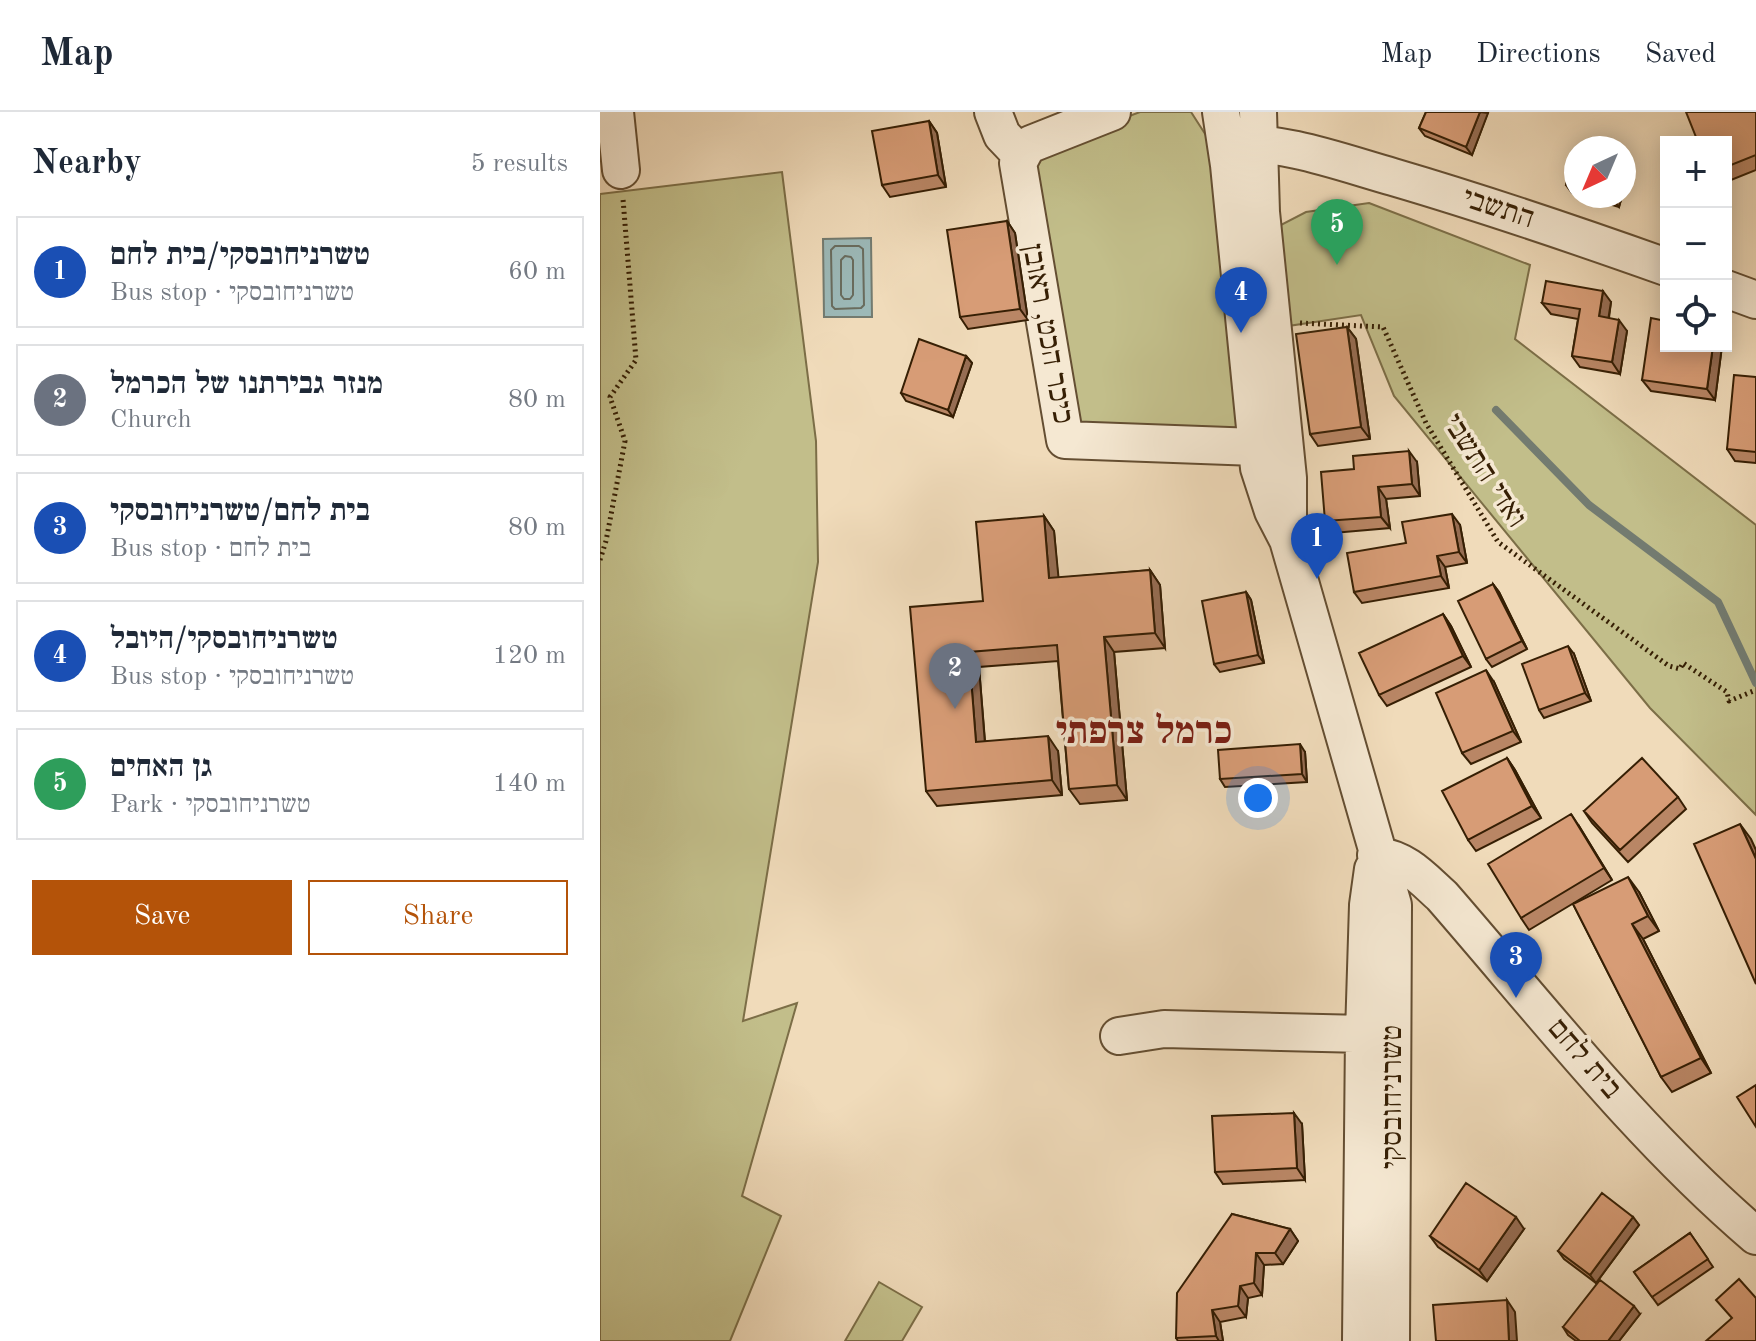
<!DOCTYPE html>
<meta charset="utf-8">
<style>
:root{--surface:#fff;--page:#f6f6f7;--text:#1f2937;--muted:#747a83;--line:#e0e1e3;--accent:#b45309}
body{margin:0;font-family:"Old Standard TT","Frank Ruhl Libre",serif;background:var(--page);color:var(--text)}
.controls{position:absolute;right:24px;top:24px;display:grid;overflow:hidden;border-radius:0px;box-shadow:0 4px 20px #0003}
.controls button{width:72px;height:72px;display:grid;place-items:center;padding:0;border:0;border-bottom:2px solid var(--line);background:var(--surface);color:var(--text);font:40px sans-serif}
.compass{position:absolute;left:964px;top:24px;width:72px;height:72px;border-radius:50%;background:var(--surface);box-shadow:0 4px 20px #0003;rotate:224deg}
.you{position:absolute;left:658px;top:686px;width:28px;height:28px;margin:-20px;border:6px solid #fff;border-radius:50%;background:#1a73e8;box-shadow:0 0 0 12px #1a73e833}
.badge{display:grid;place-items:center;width:52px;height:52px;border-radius:50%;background:var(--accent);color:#fff;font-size:26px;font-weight:700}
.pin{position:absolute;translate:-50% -66px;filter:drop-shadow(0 2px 4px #0008)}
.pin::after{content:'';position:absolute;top:42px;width:28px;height:24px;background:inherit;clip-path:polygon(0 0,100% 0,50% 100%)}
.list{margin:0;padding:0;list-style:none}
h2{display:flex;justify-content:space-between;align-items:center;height:104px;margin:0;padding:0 32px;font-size:34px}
h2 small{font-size:26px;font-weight:400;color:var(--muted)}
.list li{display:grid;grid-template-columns:52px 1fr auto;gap:24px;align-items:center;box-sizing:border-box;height:112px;margin:0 16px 16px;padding:0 16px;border:2px solid var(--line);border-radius:0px}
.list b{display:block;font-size:30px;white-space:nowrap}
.list p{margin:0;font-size:26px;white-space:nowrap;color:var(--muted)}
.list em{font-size:26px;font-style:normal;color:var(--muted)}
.actions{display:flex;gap:16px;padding:24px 32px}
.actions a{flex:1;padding:18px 0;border:2px solid var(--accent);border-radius:0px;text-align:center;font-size:28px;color:var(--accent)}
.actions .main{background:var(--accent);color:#fff}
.icon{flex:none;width:44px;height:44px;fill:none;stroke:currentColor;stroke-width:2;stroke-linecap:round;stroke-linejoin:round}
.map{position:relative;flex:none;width:1156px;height:1229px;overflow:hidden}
header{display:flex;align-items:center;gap:48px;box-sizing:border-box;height:112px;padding:0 40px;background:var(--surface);border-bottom:2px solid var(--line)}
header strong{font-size:38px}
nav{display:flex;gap:44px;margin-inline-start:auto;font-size:28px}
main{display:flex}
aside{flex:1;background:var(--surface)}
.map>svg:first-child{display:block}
</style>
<header>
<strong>Map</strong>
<nav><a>Map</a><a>Directions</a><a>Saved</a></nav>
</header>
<main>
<aside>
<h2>Nearby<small>5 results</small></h2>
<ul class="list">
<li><span class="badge" style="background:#1a4fb4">1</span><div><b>טשרניחובסקי/בית לחם</b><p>Bus stop · טשרניחובסקי</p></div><em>60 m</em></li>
<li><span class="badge" style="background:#6b7280">2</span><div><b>מנזר גבירתנו של הכרמל</b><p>Church</p></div><em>80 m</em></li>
<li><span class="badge" style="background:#1a4fb4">3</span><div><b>בית לחם/טשרניחובסקי</b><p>Bus stop · בית לחם</p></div><em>80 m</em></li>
<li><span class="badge" style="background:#1a4fb4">4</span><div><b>טשרניחובסקי/היובל</b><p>Bus stop · טשרניחובסקי</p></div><em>120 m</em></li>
<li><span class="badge" style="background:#2e9e5b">5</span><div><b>גן האחים</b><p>Park · טשרניחובסקי</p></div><em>140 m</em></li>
</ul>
<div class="actions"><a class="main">Save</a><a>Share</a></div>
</aside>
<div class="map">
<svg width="1156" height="1229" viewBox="0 0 1156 1229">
<rect width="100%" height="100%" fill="#f0dbba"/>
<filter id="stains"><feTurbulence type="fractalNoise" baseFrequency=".0025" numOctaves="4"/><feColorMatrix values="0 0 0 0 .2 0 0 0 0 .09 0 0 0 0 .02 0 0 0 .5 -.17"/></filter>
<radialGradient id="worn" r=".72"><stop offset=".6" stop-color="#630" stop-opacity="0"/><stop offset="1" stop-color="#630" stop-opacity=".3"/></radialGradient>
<!-- green -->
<path fill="#c2be8a" stroke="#7c6e47" stroke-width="2" d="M540 0H591L609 28 640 326 476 317 430 44 441 37Z
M182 60 216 329 218 450 143 909 197 891 142 1084 181 1104 130 1229H0V82Z
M769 91 930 153 915 227 1156 413V703L1050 596 794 284 761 203 688 214 673 117 706 100Z
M279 1170 322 1195 302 1229H245Z"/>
<!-- water -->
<path fill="#9cb9b8" stroke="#737b70" stroke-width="2" d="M271 126 272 205H224L223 127Z"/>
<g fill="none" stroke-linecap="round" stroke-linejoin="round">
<!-- shore -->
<path stroke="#696c5e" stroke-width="2" d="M235 134H259L263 137 264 193 261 196 235 197 232 194 231 138Z
M245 144 251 145 253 148V183L250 187H244L241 183V148Z"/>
<!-- stream -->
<path stroke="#737b70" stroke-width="8" d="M896 298 989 393 1118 490 1156 571"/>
<!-- minor casing -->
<g stroke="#644e32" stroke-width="40">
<path id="minor" d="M15 0 21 58
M393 0 402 23 421 43
M512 0 431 32 426 36 418 51 465 328 656 335 671 333 682 321
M621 0 629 53 659 356 673 399 688 428 793 793 791 1229
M658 0 661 100 688 366V415
M626 31C685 29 737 49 793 65 885 92 976 123 1066 155
M1126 177 1156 188
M776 743C807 748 820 764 842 784 943 900 1039 1024 1156 1124
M519 924 564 917 764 922
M761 1229 764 922 768 793 773 757"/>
</g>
<!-- path -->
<path stroke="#361f04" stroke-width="5" stroke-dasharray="2 4" stroke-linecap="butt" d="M700 211 783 215 826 311 898 430 1069 554 1080 557 1083 551 1127 580 1129 589 1156 578
M0 448 6 429 25 329 10 285 36 248 23 87"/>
<!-- minor -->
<use href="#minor" stroke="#f5e8d2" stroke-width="36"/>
</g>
<!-- wall -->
<path fill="#b98665" stroke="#361f04" stroke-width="2" d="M826 0H888L872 43 825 24 819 16Z
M1156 0V58L1126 70V30Z
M329 9 337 21 346 75 290 85 282 73Z
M976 39V82L972 81 966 73Z
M982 84H1022L1019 95Z
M407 109 415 121 428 208 368 217 360 205Z
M1011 190 1009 206 1027 219 1020 262 980 255 972 244 978 207 951 202 942 191Z
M747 215 756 227 770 327 718 334 710 322Z
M1066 234H1122L1115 288 1051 279 1042 268Z
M366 244 372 251 353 305 306 289 301 281Z
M1156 265V351L1135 349 1127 337Z
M817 350 820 384 786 387 790 416 733 421 725 409Z
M444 404 454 419 458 466 550 458 560 473 565 536 514 540 527 688 480 692 469 677 458 549 379 555 385 629 458 639 462 683 337 694 326 679 383 489Z
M860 413 867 451 845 455 849 476 762 491 754 480 806 431Z
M893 472 899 480 927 537 892 555 886 547Z
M646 480 651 488 664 551 620 560 614 552Z
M843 502 851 514 871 555 787 594 779 583Z
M974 542 991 589 944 606 939 598Z
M894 570 921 630 871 652 862 641Z
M705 640 707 670 625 675 620 667Z
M907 646 915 658 941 706 876 739 868 728Z
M1078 685 1086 697 1028 750 992 711 984 699Z
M979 714 1012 768 929 818 921 806Z
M1039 780 1059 819 1043 827 1111 961 1072 980 1061 965 973 792Z
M702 1012 705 1068 623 1072 615 1060Z
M632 1102 690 1117 698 1129 683 1152 664 1153 662 1183 648 1186 646 1205 620 1210 623 1229H578L576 1226Z
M1033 1105 1039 1113 996 1171 964 1147 958 1139Z
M924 1117 887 1169 838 1135 830 1124Z
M1090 1121 1113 1155 1058 1193 1034 1160Z
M1040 1202 1019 1229H976L968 1223 963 1215Z"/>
<!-- shaded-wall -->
<path fill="#966d53" stroke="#361f04" stroke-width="2" d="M880 0 888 1 872 43 866 35Z
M329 9 337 21 346 75 338 63Z
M1024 48 1030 56 1024 75Z
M1014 84H1022L1019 95 1013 87Z
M407 109 415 121 428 208 420 197Z
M1003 179 1011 190 1007 215 999 204Z
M1019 208 1027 219 1020 262 1012 250Z
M747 215 756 227 770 327 761 315Z
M1113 234H1122L1115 288 1107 277Z
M366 244 372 251 353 305 348 298Z
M809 339 817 350 820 384 812 372Z
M778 375 786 387 790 416 781 405Z
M852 402 860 413 867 451 859 440Z
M444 404 454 419 460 481 449 466Z
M837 444 845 455 849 476 841 464Z
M550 458 560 473 565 536 555 521Z
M893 472 899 480 927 537 922 529Z
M646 480 651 488 664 551 658 543Z
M843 502 851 514 871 555 863 544Z
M504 525 514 540 527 688 517 673Z
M968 534 974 542 991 589 985 581Z
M369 540 379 555 386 645 376 630Z
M886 558 894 570 921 630 913 619Z
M448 624 458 639 462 683 452 668Z
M700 632 705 640 707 670 702 662Z
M907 646 915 658 941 706 932 694Z
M971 702 979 714 1012 768 1004 756Z
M1140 712 1151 727 1156 738V747Z
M1028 765 1039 780 1059 819 1048 804Z
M1032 812 1043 827 1111 961 1101 946Z
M694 1001 702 1012 705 1068 697 1056Z
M916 1105 924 1117 887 1169 879 1158Z
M1033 1105 1039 1113 996 1171 990 1163Z
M690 1117 698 1129 683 1152 675 1141Z
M656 1141 664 1153 662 1183 654 1171Z
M640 1174 648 1186 646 1205 638 1194Z
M907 1188 915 1200 917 1229H909Z
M1034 1194 1040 1202 1019 1229H1008Z
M612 1198 620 1210 623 1229H619L616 1224Z"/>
<!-- building -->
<path fill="#d79c76" stroke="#361f04" stroke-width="2" d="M826 0H880L866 35 819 16Z
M1086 0H1156V43L1126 55V30H1098Z
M329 9 338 63 282 73 272 19Z
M976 39V76L966 73Z
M407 109 420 197 360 205 347 118Z
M946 169 1003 179 999 204 1019 208 1012 250 972 244 980 197 942 191Z
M1051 206 1066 209V234H1113L1107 277 1042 268Z
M747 215 761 315 710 322 696 222Z
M319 227 366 244 348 298 301 281Z
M1134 263 1156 265V340L1127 337Z
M809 339 812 372 778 375 781 405 725 409 721 360 754 357 753 344Z
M852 402 859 440 837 444 841 464 754 480 747 441 806 431 802 410Z
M444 404 449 466 550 458 555 521 504 525 517 673 469 677 457 533 369 540 376 630 448 624 452 668 326 679 310 495 383 489 376 410Z
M893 472 922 529 886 547 858 489Z
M646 480 658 543 614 552 602 489Z
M843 502 863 544 779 583 759 541Z
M968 534 985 581 939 598 922 552Z
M886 558 913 619 862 641 836 581Z
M700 632 702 662 620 667 618 638Z
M907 646 932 694 868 728 842 679Z
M1042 646 1078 685 1020 738 984 699Z
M971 702 1004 756 921 806 888 752Z
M1140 712 1156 747V872L1094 732Z
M1028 765 1048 804 1032 812 1101 946 1061 965 973 792Z
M1156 973V1015L1137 985Z
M694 1001 697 1056 615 1060 612 1004Z
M866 1071 916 1105 879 1158 830 1124Z
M1002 1081 1033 1105 990 1163 958 1139Z
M632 1102 690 1117 675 1141H656L654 1171 640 1174 638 1194 612 1198 616 1224 576 1226 577 1181Z
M1090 1121 1108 1147 1052 1185 1034 1160Z
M1139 1167 1156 1186V1229H1106L1132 1206 1116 1188Z
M1000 1168 1034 1194 1008 1229H980L963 1215Z
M907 1188 909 1229H836L833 1193Z"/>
<g text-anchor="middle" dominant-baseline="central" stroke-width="7" stroke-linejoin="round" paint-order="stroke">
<!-- street labels -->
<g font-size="30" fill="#361f04" stroke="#f5e8d2">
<text transform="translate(898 97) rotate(18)">התשבי</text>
<text transform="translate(447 222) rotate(80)">כיכר הכט, ראובן</text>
<text transform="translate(884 359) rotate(57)">ואדי התשבי</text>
<text transform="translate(984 947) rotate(49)">בית לחם</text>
<text transform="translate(793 985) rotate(-90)">טשרניחובסקי</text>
</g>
<!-- district labels -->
<g font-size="38" font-weight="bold" fill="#7a1f14" stroke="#f5e8d2">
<text x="544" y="621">כרמל צרפתי</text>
</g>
</g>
<rect width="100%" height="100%" filter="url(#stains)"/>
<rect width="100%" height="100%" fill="url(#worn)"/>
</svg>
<div class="controls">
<button>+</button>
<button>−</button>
<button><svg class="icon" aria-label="locate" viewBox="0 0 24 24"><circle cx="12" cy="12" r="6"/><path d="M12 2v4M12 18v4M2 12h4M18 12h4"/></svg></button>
</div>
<svg class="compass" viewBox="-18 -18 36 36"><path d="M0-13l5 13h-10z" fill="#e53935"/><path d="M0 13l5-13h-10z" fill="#747a83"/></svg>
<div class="you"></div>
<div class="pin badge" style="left:717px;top:467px;background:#1a4fb4">1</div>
<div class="pin badge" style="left:355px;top:597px;background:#6b7280">2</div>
<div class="pin badge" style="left:916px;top:886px;background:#1a4fb4">3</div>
<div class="pin badge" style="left:641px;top:221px;background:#1a4fb4">4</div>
<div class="pin badge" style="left:737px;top:153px;background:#2e9e5b">5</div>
</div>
</main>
